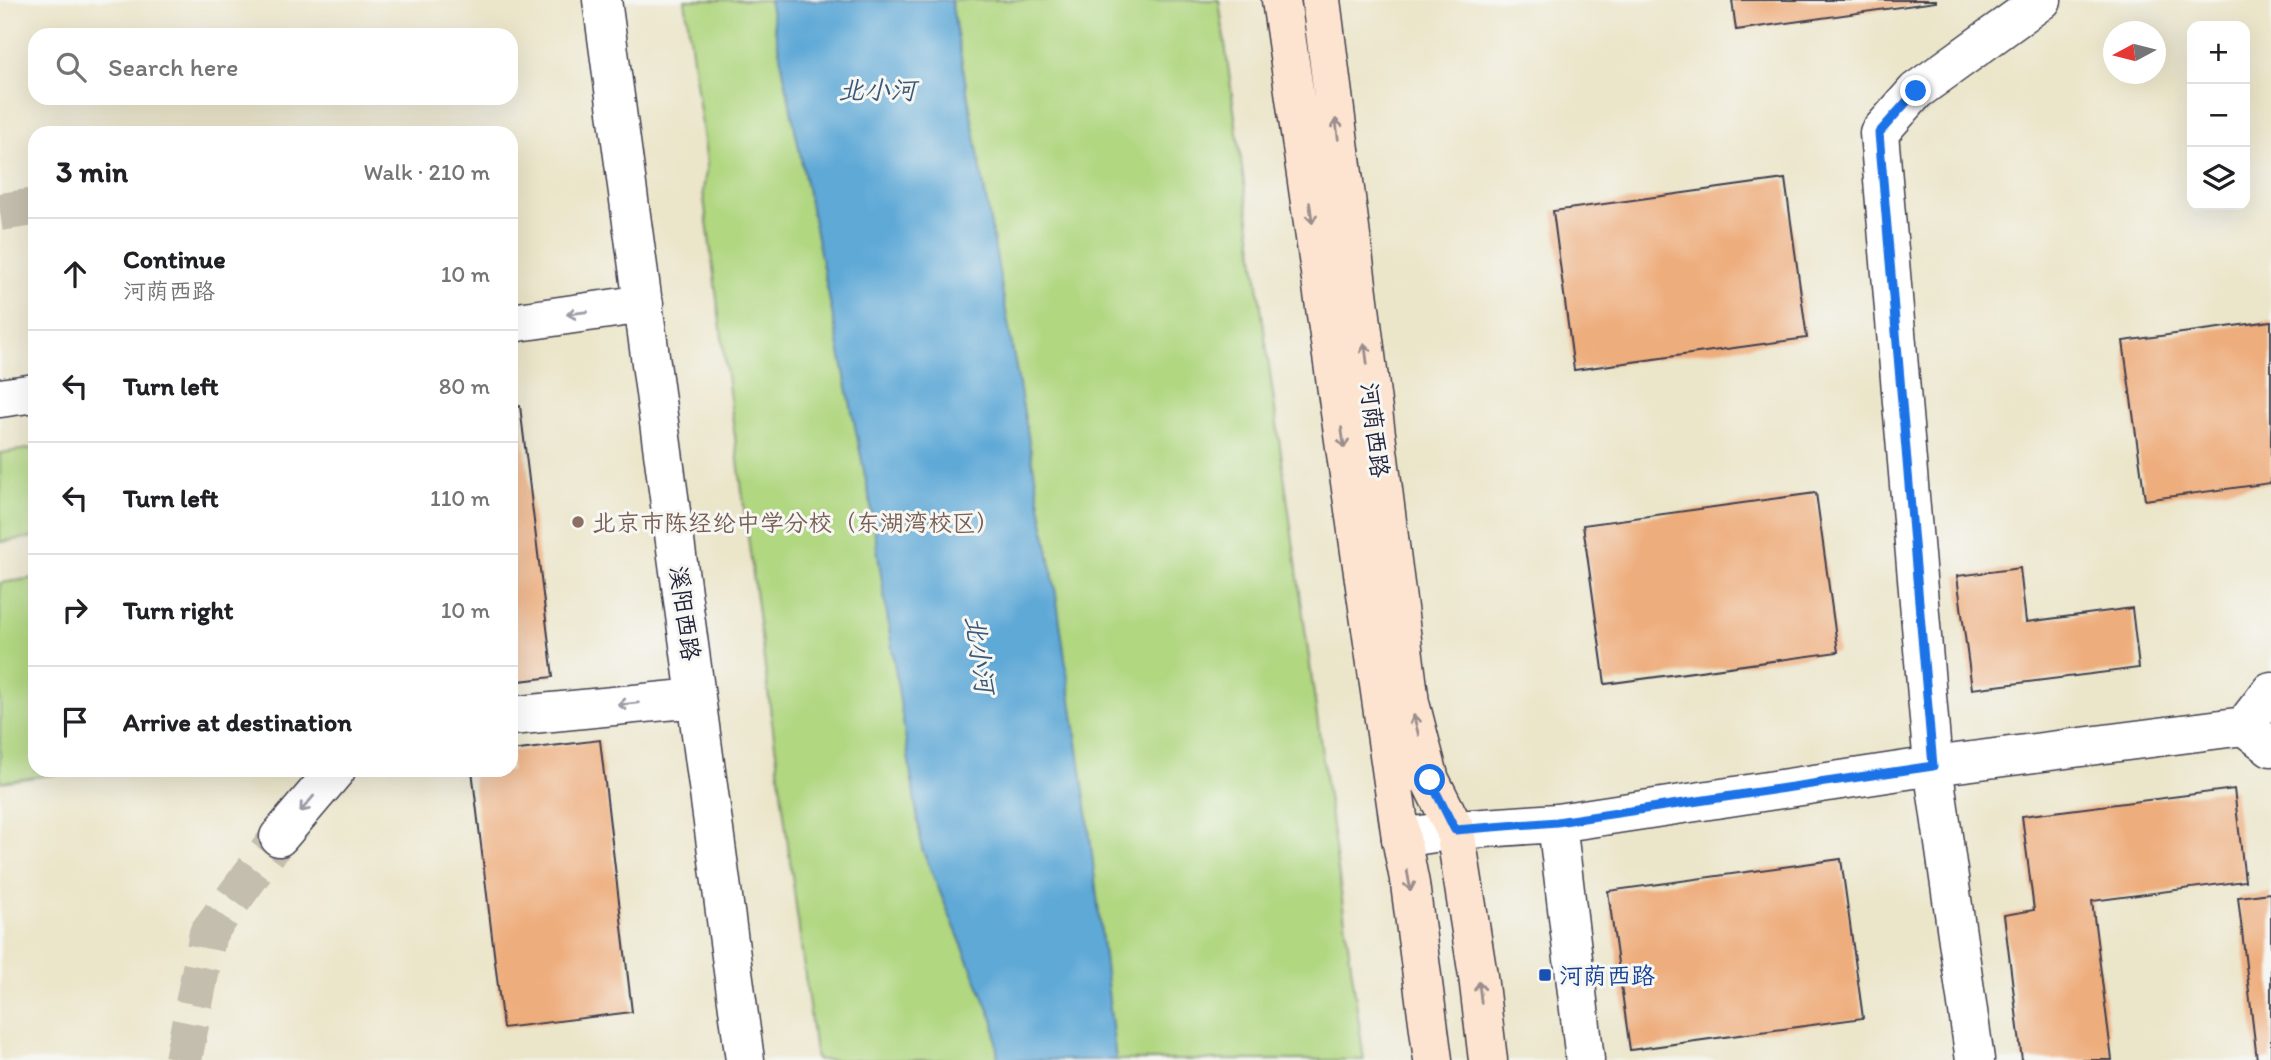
<!DOCTYPE html>
<meta charset="utf-8">
<style>
:root{--surface:#fff;--page:#f6f6f6;--text:#202124;--muted:#757577;--line:#e0e0e0}
body{margin:0;font-family:Itim,"LXGW WenKai TC",sans-serif;background:var(--page);color:var(--text)}
.controls{position:absolute;right:21px;top:21px;display:grid;overflow:hidden;border-radius:14px;box-shadow:0 7px 28px #0002}
.controls button{width:63px;height:63px;display:grid;place-items:center;padding:0;border:0;border-bottom:2px solid var(--line);background:var(--surface);color:var(--text);font:35px sans-serif}
.compass{position:absolute;left:2103px;top:21px;width:63px;height:63px;border-radius:50%;background:var(--surface);box-shadow:0 7px 28px #0002;rotate:263deg}
.stop{position:absolute;width:21px;height:21px;margin:-16px;border:5px solid #1a73e8;border-radius:50%;background:#fff}
.stop.end{background:#1a73e8;border-color:#fff;box-shadow:0 2px 7px #0008}
.list{margin:0;padding:0;list-style:none}
h2{display:flex;justify-content:space-between;align-items:center;height:91px;margin:0;padding:0 28px;font-size:30px}
h2 small{font-size:23px;font-weight:400;color:var(--muted)}
.list li{display:grid;grid-template-columns:46px 1fr auto;gap:21px;align-items:center;box-sizing:border-box;height:112px;padding:0 28px;border-top:2px solid var(--line)}
.list b{display:block;font-size:26px;white-space:nowrap}
.list p{margin:0;font-size:23px;white-space:nowrap;color:var(--muted)}
.list em{font-size:23px;font-style:normal;color:var(--muted)}
.icon{flex:none;width:38px;height:38px;fill:none;stroke:currentColor;stroke-width:2;stroke-linecap:round;stroke-linejoin:round}
.map{position:relative;flex:none;width:2271px;height:1060px;overflow:hidden}
.search{position:absolute;background:var(--surface);box-shadow:0 7px 28px #0002;left:28px;top:28px;width:490px;height:77px;display:flex;align-items:center;gap:18px;box-sizing:border-box;padding:0 24px;border-radius:21px;color:var(--muted);font-size:26px}
.panel{position:absolute;background:var(--surface);box-shadow:0 7px 28px #0002;left:28px;top:126px;width:490px;height:651px;border-radius:21px}
.map>svg:first-child{display:block}
</style>
<div class="map">
<svg width="2271" height="1060" viewBox="0 0 2271 1060">
<rect width="100%" height="100%" fill="#f6f6f2"/>
<filter id="ink" filterUnits="userSpaceOnUse"><feTurbulence type="fractalNoise" baseFrequency=".0143" numOctaves="2"/><feDisplacementMap in="SourceGraphic" scale="14" xChannelSelector="R" yChannelSelector="G"/><feConvolveMatrix kernelMatrix="1 2 1 2 8 2 1 2 1" color-interpolation-filters="sRGB"/></filter>
<filter id="wash" filterUnits="userSpaceOnUse"><feTurbulence type="fractalNoise" baseFrequency=".00686" numOctaves="4" result="noise"/><feDisplacementMap in="SourceGraphic" scale="28" xChannelSelector="R" yChannelSelector="G"/><feGaussianBlur stdDeviation="1.57" result="paint"/><feColorMatrix in="noise" values="0 0 0 0 0 0 0 0 0 0 0 0 0 0 0 0 0 1.4 0 .05"/><feComposite in="paint" operator="in"/></filter>
<g filter="url(#wash)">
<rect width="100%" height="100%" fill="#ebe5c9"/>
<!-- green -->
<path fill="#b1d781" stroke="#6a7c5e" stroke-width="2" d="M685 0H1219L1364 1060H816L703 191 707 163Z
M35 448V537L0 542V453Z
M35 578V770H87L0 782V583Z"/>
<!-- water -->
<path fill="#5fa9d7" stroke="#406689" stroke-width="2" d="M769 0H951L1056 594 1088 819 1116 1060H998L994 1022 922 849 870 501Z"/>
<g id="blocks">
<!-- building -->
<path fill="#eead7d" d="M1732 0H1936V2L1736 30Z
M1785 179 1807 338 1574 370 1553 211Z
M2271 321V483L2145 500 2123 341Z
M520 406 553 677 511 682V407Z
M1816 493 1838 652 1605 684 1583 525Z
M2020 568 2026 622 2132 608 2139 668 1972 689 1957 576Z
M600 740 632 1012 503 1028 472 770H511V751Z
M2234 789 2245 881 2092 901 2112 1060H2022L2004 915 2034 910 2022 816Z
M1841 859 1863 1018 1630 1050 1608 891Z
M2271 893V1060H2257L2238 897Z"/>
</g>
</g>
<g filter="url(#ink)">
<use href="#blocks" fill-opacity="0" stroke="#403f50" stroke-width="2"/>
<g fill="none" stroke-linecap="round" stroke-linejoin="round">
<!-- street-tunnel -->
<path stroke="#c3bead" stroke-width="38" stroke-dasharray="38 19" stroke-linecap="butt" d="M0 212 35 207
M183 1060 208 933 279 837"/>
<!-- street casing -->
<g stroke="#403f50" stroke-width="41">
<path id="street" d="M602 0 745 1060
M511 323 644 304
M0 398 35 393
M511 716 696 698
M2244 726 2271 747
M1557 823 1585 1060
M279 837 336 770
M1401 838 1455 830 1557 823 1933 766 2244 726 2271 691
M1975 1060 1933 766 1879 133 1916 91 2042 0"/>
</g>
<!-- secondary casing -->
<g stroke="#403f50" stroke-width="41">
<path id="secondary" d="M1281 0 1401 838 1410 884 1433 1060
M1321 0 1410 703 1430 780 1455 830 1478 976 1488 1060"/>
</g>
<!-- street -->
<use href="#street" stroke="#fff" stroke-width="38"/>
<!-- secondary -->
<use href="#secondary" stroke="#fde4d0" stroke-width="38"/>
</g>
<!-- one-way arrows -->
<defs><path id="oneway-shaft" d="M-6 0H5M1.5-3L5.5 0L1.5 3" fill="none" stroke-width="1.6" stroke-linecap="round" stroke-linejoin="round" transform="scale(1.75)"/></defs>
<g stroke="#9a8d8d">
<use href="#oneway-shaft" transform="translate(1337 129) rotate(-97)"/>
<use href="#oneway-shaft" transform="translate(1311 213) rotate(82)"/>
<use href="#oneway-shaft" transform="translate(1366 354) rotate(-97)"/>
<use href="#oneway-shaft" transform="translate(1343 438) rotate(82)"/>
<use href="#oneway-shaft" transform="translate(1416 725) rotate(-104)"/>
<use href="#oneway-shaft" transform="translate(1409 881) rotate(80)"/>
<use href="#oneway-shaft" transform="translate(1480 992) rotate(-97)"/>
</g>
<g stroke="#9c9ca7">
<use href="#oneway-shaft" transform="translate(577 313) rotate(172)"/>
<use href="#oneway-shaft" transform="translate(628 704) rotate(174)"/>
<use href="#oneway-shaft" transform="translate(307 804) rotate(130)"/>
</g>
</g>
<g fill="none" stroke-linecap="round" stroke-linejoin="round" filter="url(#ink)">
<!-- route -->
<path stroke="#1a73e8" stroke-width="9" d="M1430 780 1455 830 1557 822 1933 766 1879 133 1916 91"/>
</g>
<!-- markers -->
<circle fill="#8d6e63" stroke="#f6f6f2" stroke-width="2.5" cx="578" cy="522" r="7"/>
<rect fill="#1a4fb4" stroke="#f6f6f2" stroke-width="2.5" x="1538" y="968" width="14" height="14" rx="3.5"/>
<g text-anchor="middle" dominant-baseline="central" stroke-width="6" stroke-linejoin="round" paint-order="stroke">
<!-- street labels -->
<g font-size="24" fill="#22223b" stroke="#f6f6f2">
<text transform="translate(1375 430) rotate(83)">河荫西路</text>
<text transform="translate(685 613) rotate(82)">溪阳西路</text>
</g>
<!-- education labels -->
<g font-size="24" fill="#785e54" stroke="#f6f6f2" text-anchor="start">
<text x="592" y="522">北京市陈经纶中学分校（东湖湾校区）</text>
</g>
<!-- transit labels -->
<g font-size="24" fill="#164399" stroke="#f6f6f2" text-anchor="start">
<text x="1559" y="975">河荫西路</text>
</g>
<!-- water labels -->
<g font-size="26" font-style="italic" fill="#3a5879" stroke="#f6f6f2">
<text x="877" y="90">北小河</text>
<text transform="translate(980 654) rotate(82)">北小河</text>
</g>
</g>
</svg>
<div class="controls">
<button>+</button>
<button>−</button>
<button><svg class="icon" aria-label="layers" viewBox="0 0 24 24"><path d="M12 4l9 5-9 5-9-5zM3 14l9 5 9-5"/></svg></button>
</div>
<svg class="compass" viewBox="-18 -18 36 36"><path d="M0-13l5 13h-10z" fill="#e53935"/><path d="M0 13l5-13h-10z" fill="#757577"/></svg>
<div class="stop" style="left:1430px;top:780px"></div>
<div class="stop end" style="left:1916px;top:91px"></div>
<div class="search"><svg class="icon" aria-label="search" viewBox="0 0 24 24"><circle cx="10" cy="10" r="6"/><path d="M15 15l6 6"/></svg>Search here</div>
<section class="panel">
<h2>3 min<small>Walk · 210 m</small></h2>
<ul class="list">
<li><svg class="icon" aria-label="ahead" viewBox="0 0 24 24"><path d="M12 20V5M6 11l6-6 6 6"/></svg><div><b>Continue</b><p>河荫西路</p></div><em>10 m</em></li>
<li><svg class="icon" aria-label="left" viewBox="0 0 24 24"><path d="M17 20v-9H6M10 6l-5 5 5 5"/></svg><div><b>Turn left</b></div><em>80 m</em></li>
<li><svg class="icon" aria-label="left" viewBox="0 0 24 24"><path d="M17 20v-9H6M10 6l-5 5 5 5"/></svg><div><b>Turn left</b></div><em>110 m</em></li>
<li><svg class="icon" aria-label="right" viewBox="0 0 24 24"><path d="M7 20v-9h11M14 6l5 5-5 5"/></svg><div><b>Turn right</b></div><em>10 m</em></li>
<li><svg class="icon" aria-label="arrive" viewBox="0 0 24 24"><path d="M6 21V4h12l-3 4 3 4H6"/></svg><div><b>Arrive at destination</b></div></li>
</ul>
</section>
</div>
